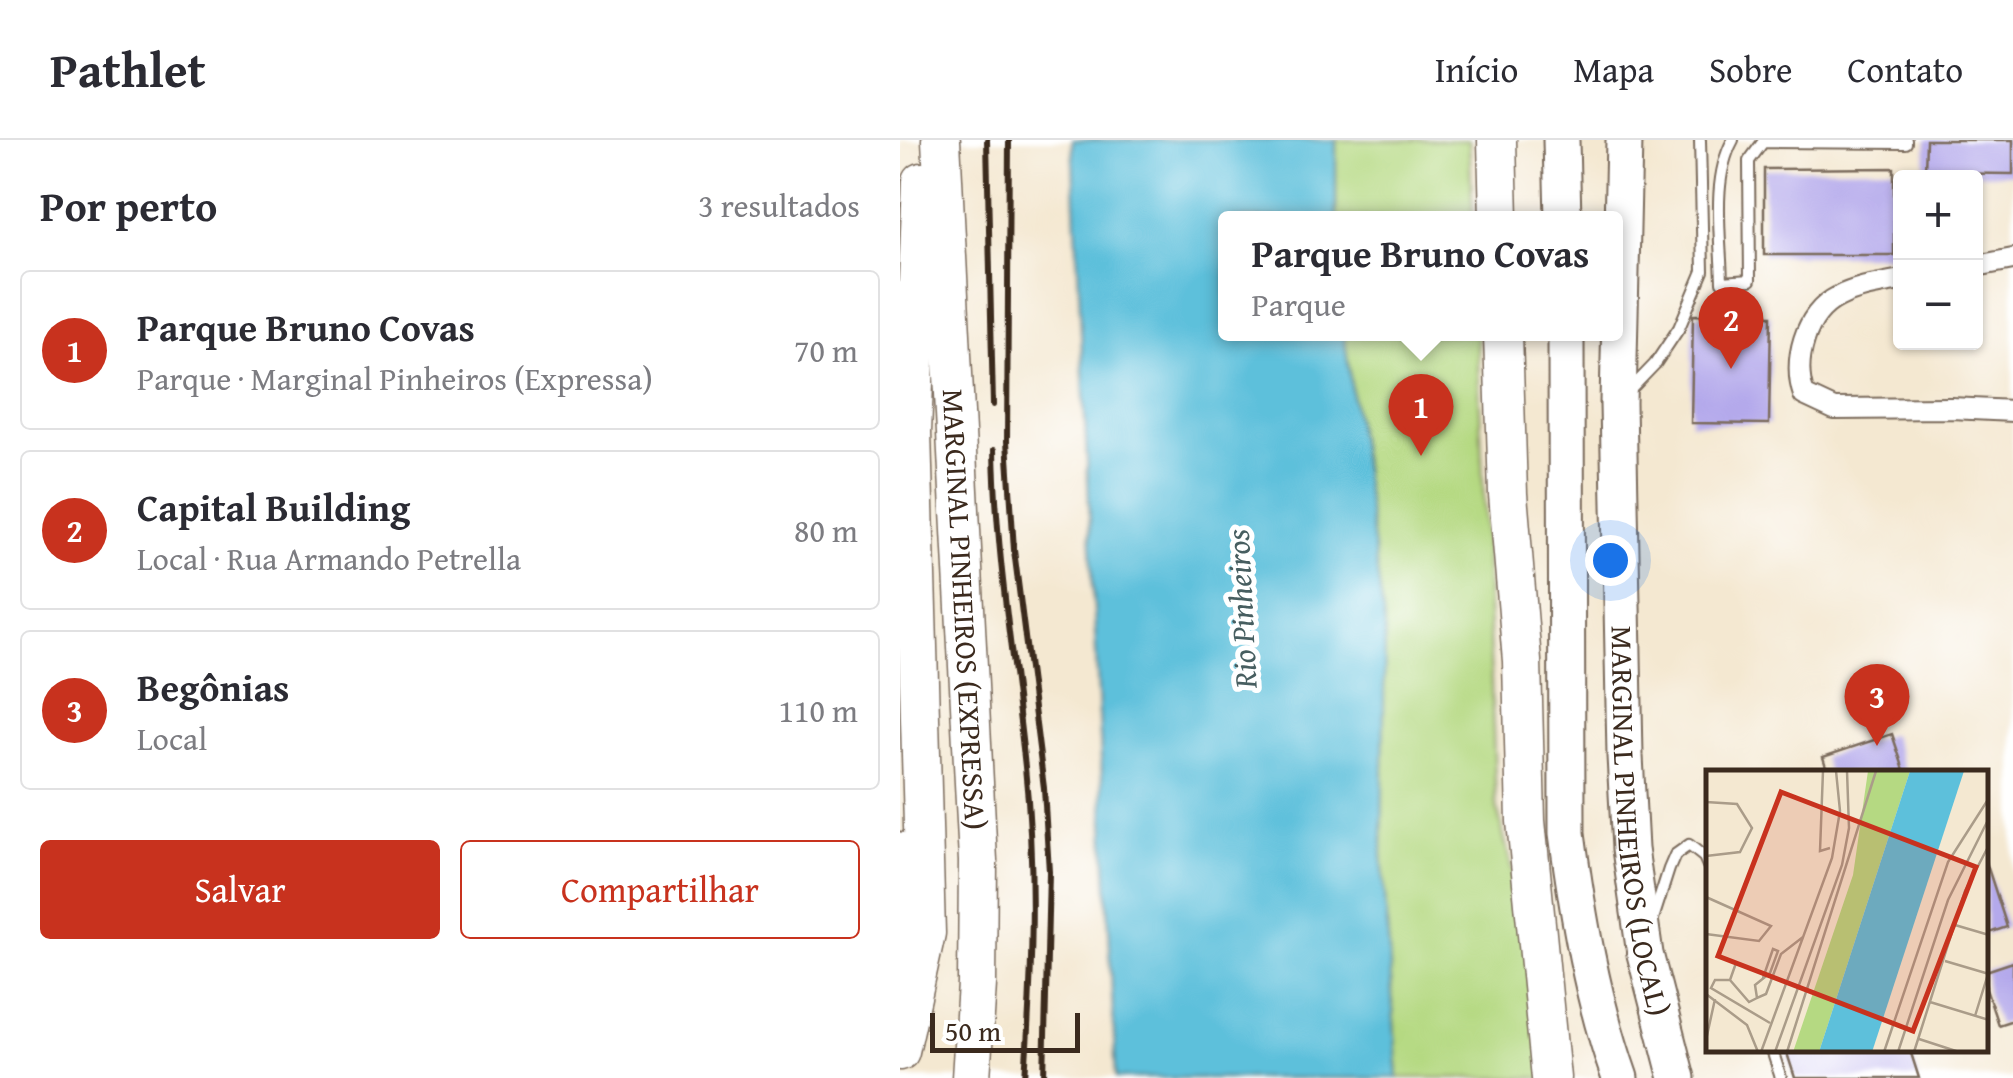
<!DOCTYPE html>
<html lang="pt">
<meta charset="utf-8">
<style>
:root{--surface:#fff;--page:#f7f7f7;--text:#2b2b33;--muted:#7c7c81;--line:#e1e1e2;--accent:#c8321e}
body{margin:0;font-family:"Gentium Book Plus",serif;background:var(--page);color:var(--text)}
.controls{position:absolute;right:30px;top:30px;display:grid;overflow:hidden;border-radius:10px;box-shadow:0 2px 8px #0004}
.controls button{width:90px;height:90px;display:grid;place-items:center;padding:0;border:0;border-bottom:2px solid var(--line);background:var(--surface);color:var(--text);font:50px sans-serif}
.scale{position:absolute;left:30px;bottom:25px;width:150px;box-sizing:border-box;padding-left:10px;border:5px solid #3b2a1e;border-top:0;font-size:28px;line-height:35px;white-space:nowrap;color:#3b2a1e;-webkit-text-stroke:8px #fff;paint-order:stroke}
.you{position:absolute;left:710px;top:420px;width:35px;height:35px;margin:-25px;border:8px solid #fff;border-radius:50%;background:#1a73e8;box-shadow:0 0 0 15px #1a73e833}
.badge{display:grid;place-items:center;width:65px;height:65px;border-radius:50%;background:var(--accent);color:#fff;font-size:32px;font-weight:700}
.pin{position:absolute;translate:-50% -82px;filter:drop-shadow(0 2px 5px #0008)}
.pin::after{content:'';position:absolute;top:52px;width:35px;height:30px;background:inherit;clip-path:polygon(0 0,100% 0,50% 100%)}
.popup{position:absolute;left:318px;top:71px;width:405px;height:130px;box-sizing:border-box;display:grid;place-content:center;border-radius:10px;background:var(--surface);filter:drop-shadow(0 2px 8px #0005);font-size:32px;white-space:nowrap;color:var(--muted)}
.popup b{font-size:38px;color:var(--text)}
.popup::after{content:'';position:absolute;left:50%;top:100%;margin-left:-20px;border:20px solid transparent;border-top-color:var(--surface)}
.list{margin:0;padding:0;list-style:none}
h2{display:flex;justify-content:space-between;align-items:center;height:130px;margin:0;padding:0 40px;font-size:42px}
h2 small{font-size:32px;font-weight:400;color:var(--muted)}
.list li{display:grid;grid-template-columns:65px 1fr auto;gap:30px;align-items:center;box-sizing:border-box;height:160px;margin:0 20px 20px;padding:0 20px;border:2px solid var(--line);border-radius:10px}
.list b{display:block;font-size:38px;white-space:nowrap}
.list p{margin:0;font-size:32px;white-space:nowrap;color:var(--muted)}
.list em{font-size:32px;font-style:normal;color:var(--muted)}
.actions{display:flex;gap:20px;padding:30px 40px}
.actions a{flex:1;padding:22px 0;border:2px solid var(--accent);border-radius:10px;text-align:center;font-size:35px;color:var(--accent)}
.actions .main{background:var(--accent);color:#fff}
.map{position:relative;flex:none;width:1113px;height:938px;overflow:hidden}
header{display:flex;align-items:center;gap:60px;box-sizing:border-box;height:140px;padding:0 50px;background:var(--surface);border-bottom:2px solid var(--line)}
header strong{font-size:48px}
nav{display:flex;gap:55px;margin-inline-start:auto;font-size:35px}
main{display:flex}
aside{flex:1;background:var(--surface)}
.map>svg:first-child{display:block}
</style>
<header>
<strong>Pathlet</strong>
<nav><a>Início</a><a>Mapa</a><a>Sobre</a><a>Contato</a></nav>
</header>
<main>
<aside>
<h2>Por perto<small>3 resultados</small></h2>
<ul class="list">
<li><span class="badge">1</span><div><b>Parque Bruno Covas</b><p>Parque · Marginal Pinheiros (Expressa)</p></div><em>70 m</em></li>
<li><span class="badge">2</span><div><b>Capital Building</b><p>Local · Rua Armando Petrella</p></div><em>80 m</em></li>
<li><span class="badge">3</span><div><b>Begônias</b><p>Local</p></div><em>110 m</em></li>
</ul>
<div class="actions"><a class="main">Salvar</a><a>Compartilhar</a></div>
</aside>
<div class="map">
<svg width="1113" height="938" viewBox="0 0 1113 938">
<rect width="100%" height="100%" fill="#fff"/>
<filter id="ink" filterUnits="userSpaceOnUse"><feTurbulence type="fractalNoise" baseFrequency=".01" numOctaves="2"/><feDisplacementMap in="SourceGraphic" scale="20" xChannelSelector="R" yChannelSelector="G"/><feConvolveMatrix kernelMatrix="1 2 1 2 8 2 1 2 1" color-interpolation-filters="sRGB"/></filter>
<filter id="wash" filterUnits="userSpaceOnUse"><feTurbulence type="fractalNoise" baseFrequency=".0048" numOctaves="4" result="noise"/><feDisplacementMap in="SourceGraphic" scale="40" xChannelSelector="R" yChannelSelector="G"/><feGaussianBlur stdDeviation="2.25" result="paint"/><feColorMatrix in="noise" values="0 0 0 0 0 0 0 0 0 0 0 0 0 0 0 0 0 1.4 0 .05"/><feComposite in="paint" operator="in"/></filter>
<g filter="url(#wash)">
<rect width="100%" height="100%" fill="#f4e8d1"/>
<!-- green -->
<path fill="#b5d982" stroke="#788250" stroke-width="2.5" d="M436 0H569L573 78H436Z
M444 194H577L596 664 643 856 668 938H498Z"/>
<!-- water -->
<path fill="#5dc0db" stroke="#4c757c" stroke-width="2.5" d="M172 0H436V78L326 79V194H444L485 488 482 715 498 938H216Z"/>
<g id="blocks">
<!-- building -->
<path fill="#b4a9eb" d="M1026 0H1113V34L1025 33Z
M994 28V115H864V29Z
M793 175 871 176 869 284 791 283Z
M992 594 1005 633H928L923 617Z
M1086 722 1107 787 1086 794Z
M1113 822V880L1098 885 1086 849V831Z
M886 910H1010L1019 938H895Z"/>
</g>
</g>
<g filter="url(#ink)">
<use href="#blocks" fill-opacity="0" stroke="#7c6c5d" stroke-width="2.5"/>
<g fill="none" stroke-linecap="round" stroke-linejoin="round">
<!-- service casing -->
<g stroke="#7c6c5d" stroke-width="14">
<path id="service" d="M833 0C811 40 821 97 822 142L850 140 849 21 863 2
M863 2 1006 3V0
M729 251 755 224 779 188 803 131 800 0
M753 779 769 729 775 715 789 705 804 717 808 726
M872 910 881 938"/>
</g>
<!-- minor casing -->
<g stroke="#7c6c5d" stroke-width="24">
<path id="minor" d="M1076 126 1113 119
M1001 140C980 144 957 147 938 157 905 173 892 222 904 255L934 269 1051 268 1113 271"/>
</g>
<!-- trunk casing -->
<g stroke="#7c6c5d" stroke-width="39">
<g id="trunk">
<path d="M661 0 663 79"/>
<path id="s1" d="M724 0 718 263 725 616 730 709 745 814 777 938"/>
<path d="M666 194 667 693C678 776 692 859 720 938"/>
<path d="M0 710 6 796 2 844"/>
</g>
</g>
<!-- motorway casing -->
<g stroke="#7c6c5d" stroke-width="41">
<g id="motorway">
<path id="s2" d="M41 0 78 721 77 844 71 938"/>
<path d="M597 0 599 79"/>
<path d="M603 194 608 354 622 521 626 681 651 938"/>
<path d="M0 911 26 793 12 292 22 42"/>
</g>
</g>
<!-- service -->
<use href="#service" stroke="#fff" stroke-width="10"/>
<!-- minor -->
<use href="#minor" stroke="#fff" stroke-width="20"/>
<!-- trunk -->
<use href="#trunk" stroke="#fff" stroke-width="35"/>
<!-- motorway -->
<use href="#motorway" stroke="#fff" stroke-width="38"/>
<!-- rail -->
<path stroke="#3b2a1e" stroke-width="6" d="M87 0 93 265
M109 0 107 301 114 410 144 648 149 732 144 938
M94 310C96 417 114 521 125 627 136 731 132 834 125 938"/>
</g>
</g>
<g text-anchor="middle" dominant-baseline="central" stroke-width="10" stroke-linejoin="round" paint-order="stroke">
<!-- street labels -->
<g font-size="30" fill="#3b2a1e" stroke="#fff">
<text stroke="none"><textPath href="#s2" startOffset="470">MARGINAL PINHEIROS (EXPRESSA)</textPath></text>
<text stroke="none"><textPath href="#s1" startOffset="682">MARGINAL PINHEIROS (LOCAL)</textPath></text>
</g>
<!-- water labels -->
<g font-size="32" font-style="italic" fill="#475e60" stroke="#fff">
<text transform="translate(341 469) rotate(-93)">Rio Pinheiros</text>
</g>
</g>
<!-- overview -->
<g transform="translate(806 630)">
<rect width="282" height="282" fill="#f4e8d1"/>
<path d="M162 1H204L113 282H87L147 105Z" fill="#b5d982"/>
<path d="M204 1H258L166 282H113Z" fill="#5dc0db"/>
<path fill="none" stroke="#aa9c89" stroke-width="2.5" d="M117 1 114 81 124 78M0 32 31 34 46 58 34 82 0 86M0 127 65 156 53 171 0 164M249 155 283 165M239 191 283 204M57 208 67 179 72 181 64 203 49 215 51 228 60 224 75 184 97 167M24 210H9L5 218 64 253M0 224 41 255 52 282M51 228 43 232 24 210 30 193 55 203M224 232 283 250M269 246 282 204M213 269 253 282M0 270 9 229M55 282 126 88 134 41 130 1M69 282 136 95 143 58 141 1M81 282 170 1M178 282 242 92 283 28M192 282 242 130 283 48M208 282 259 121 283 75"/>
<path fill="#c8321e" fill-opacity="0.15" stroke="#c8321e" stroke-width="5" d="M75 22 270 97 207 261 12 186Z"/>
<rect width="282" height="282" fill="none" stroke="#3b2a1e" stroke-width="5"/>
</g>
</svg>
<div class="controls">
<button>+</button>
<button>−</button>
</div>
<div class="scale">50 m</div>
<div class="you"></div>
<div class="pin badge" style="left:521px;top:316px">1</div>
<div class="popup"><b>Parque Bruno Covas</b>Parque</div>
<div class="pin badge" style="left:831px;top:229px">2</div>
<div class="pin badge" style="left:977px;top:606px">3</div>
</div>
</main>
